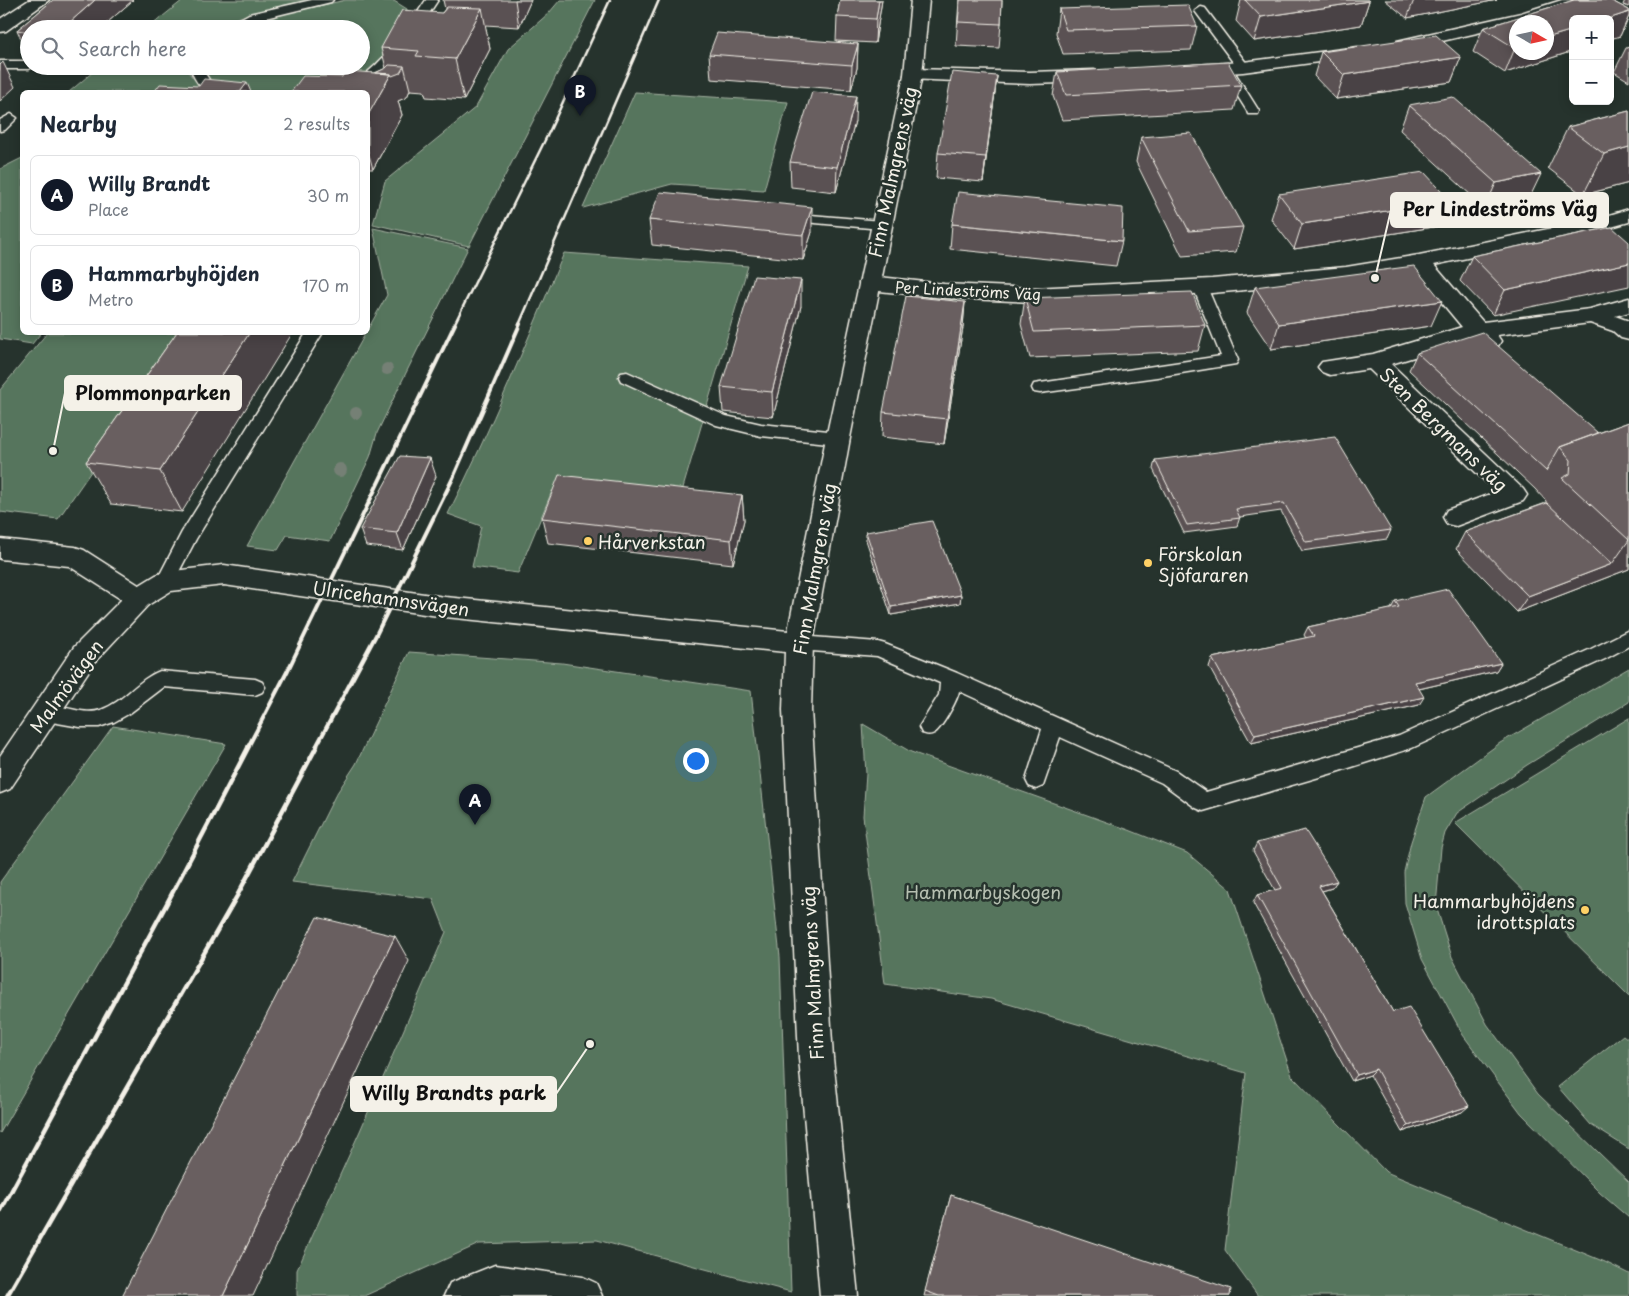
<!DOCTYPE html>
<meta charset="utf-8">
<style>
:root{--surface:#fff;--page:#f6f6f7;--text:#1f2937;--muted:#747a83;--line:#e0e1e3;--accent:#111827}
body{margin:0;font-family:"Playpen Sans",sans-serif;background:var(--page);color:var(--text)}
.controls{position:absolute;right:15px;top:15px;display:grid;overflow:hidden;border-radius:8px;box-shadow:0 2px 12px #0003}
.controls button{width:45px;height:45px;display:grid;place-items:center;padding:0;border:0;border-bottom:1px solid var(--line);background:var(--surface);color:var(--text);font:25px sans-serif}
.compass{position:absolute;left:1509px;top:15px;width:45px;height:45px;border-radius:50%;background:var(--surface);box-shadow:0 2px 12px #0003;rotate:99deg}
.you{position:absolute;left:695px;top:760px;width:18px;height:18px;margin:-12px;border:4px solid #fff;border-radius:50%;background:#1a73e8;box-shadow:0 0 0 8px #1a73e833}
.badge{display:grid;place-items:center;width:32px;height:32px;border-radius:50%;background:var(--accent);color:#fff;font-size:16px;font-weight:700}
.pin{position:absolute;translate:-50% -41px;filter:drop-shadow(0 1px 2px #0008)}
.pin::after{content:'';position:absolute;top:26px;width:18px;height:15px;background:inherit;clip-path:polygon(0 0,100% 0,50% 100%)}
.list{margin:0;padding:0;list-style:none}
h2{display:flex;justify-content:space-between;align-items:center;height:65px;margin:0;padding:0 20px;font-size:21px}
h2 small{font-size:16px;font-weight:400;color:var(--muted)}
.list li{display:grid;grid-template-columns:32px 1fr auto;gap:15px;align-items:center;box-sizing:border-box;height:80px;margin:0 10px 10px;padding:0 10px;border:1px solid var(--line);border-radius:8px}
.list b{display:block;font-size:19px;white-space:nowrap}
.list p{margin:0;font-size:16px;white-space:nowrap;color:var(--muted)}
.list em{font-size:16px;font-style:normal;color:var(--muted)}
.icon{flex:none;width:28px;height:28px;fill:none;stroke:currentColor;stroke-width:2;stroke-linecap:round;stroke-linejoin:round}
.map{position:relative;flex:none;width:1629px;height:1296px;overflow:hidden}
.search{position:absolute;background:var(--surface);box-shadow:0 2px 12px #0003;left:20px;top:20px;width:350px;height:55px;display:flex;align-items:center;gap:12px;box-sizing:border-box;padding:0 18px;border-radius:28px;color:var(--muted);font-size:19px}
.panel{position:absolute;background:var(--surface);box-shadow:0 2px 12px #0003;left:20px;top:90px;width:350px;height:245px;border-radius:8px}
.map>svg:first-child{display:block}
</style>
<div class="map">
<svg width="1629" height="1296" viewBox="0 0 1629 1296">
<rect width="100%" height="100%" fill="#26332d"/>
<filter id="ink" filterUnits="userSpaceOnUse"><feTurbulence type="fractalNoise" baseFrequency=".02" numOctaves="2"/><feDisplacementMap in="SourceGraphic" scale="10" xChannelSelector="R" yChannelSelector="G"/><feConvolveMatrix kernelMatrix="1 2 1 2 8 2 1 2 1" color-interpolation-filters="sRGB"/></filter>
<g filter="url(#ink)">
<!-- green -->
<path fill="#56745d" stroke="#a5b2a2" d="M183 0H311L272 8 237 18 215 29H147Z
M346 0 394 1 407 9 405 32 372 71 332 92H225L211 82 202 66H361V29H236L290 12Z
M560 0H595L469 246 373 224 385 181 476 107 508 49 549 13Z
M100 66H183L205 92H69Z
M635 92 788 102 764 190 672 184 583 208Z
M22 158V332L41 333 32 344 0 339V169Z
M373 228 468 248 399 387 377 433 370 457 330 541 287 535 278 550 247 546 387 295Z
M564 253 748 266 678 505 552 491 518 573 472 567 481 526 448 514C491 429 527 341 564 253Z
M47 333H187L58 519 0 512V390Z
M409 652 562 663 751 691 780 957 791 1292 597 1240 479 1244 364 1296H297V1270L360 1131 446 932 433 899 292 882 335 796 356 764Z
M1629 668V702L1527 765 1457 813 1445 833 1441 848 1436 906 1452 957 1487 1024 1538 1094 1629 1182V1218L1600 1193 1521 1113 1463 1035 1422 959 1405 903 1404 872 1411 842 1426 797 1500 743Z
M1629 718V996L1455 823Z
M863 724 911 752 1129 830 1187 853 1230 889 1292 1076 1386 1172 1605 1262 1629 1274V1296H1258L1225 1250 1246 1073 991 999 885 984 863 816 866 774Z
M113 726 226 744 0 1133V882Z
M1623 1035 1629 1040V1149L1591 1125 1558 1087Z"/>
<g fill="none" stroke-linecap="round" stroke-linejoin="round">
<!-- lane casing -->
<g stroke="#f4f1e8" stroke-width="3">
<path id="lane" d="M312 0H333L331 2 257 20 238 29H222L249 14Z
M426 0H438C420 27 387 80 356 92 352 93 346 92 341 92 345 85 361 78 368 72 392 52 409 25 426 0Z
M1201 7 1205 8 1247 64 1249 67 1247 70H1239L1195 11Z
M0 61H29V66H34L29 69H0Z
M1226 64 1232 68 1259 111 1258 114H1248L1247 111 1220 68Z
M188 66H200L212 84 221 92C198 92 199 84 188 66Z
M11 114 17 118 5 130 0 131V120Z
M787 213 881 221 886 222 888 225 886 228 881 229 782 220 780 217Z
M1200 282 1205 284 1207 287 1238 360 1236 364 1157 377 1040 393 1034 392 1032 388 1034 384 1040 383 1221 356 1193 287 1195 284Z
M307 332 322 334 196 539 171 587 165 589 159 587 156 582 182 532Z
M627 372 726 416 761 424 838 432 844 434 846 438 844 442 838 444 761 436 716 425 621 381 619 377 621 373Z
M1629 630V646L1605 659 1412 748 1333 773 1203 811 1196 808 1162 783 1060 737 1043 786 1036 789 1029 786 1026 780 1042 729 959 691C958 699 941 730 934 733 929 736 926 734 922 733L919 727 939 695 940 683 877 656 799 650 792 648 790 643 792 638 799 636 878 642 885 644 957 673 1176 771 1206 792 1399 736 1591 649Z
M160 671 255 679 262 682 265 687 262 692 255 695 164 687 130 713 114 722 99 727H80L46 721 39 719 36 713 39 707C59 701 81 717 101 710 124 702 138 679 160 671Z"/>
</g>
<!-- street casing -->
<g stroke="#f4f1e8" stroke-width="3">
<path id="street" d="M29 0H49L6 31 0 32V19Z
M1562 0H1589L1586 4 1526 22H1516V24L1403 50 1397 49 1394 45 1397 41 1521 13Z
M1358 47 1364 48 1367 52 1364 56 1243 72 1194 75 1188 74 1185 70 1188 66 1194 65 1243 62Z
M913 69 1030 72 1094 70 1100 72 1103 76 1100 80 1094 82 1030 84 907 79 904 75 907 71Z
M1629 209V222L1604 229 1434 265 1483 322 1590 309 1629 298V312L1615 316 1629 321V340L1621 338 1613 331 1590 323 1497 335 1501 341 1498 346C1487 349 1482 346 1473 339L1391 364 1523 489 1527 495 1523 501 1456 526 1447 524 1443 517 1447 510 1496 492 1369 369 1330 375 1322 372 1318 367 1322 362 1373 354 1462 327 1414 269 1346 281 1212 293 1033 302 944 298 870 290 862 288 859 283 862 278 870 276 944 284 1033 288 1212 279 1346 267 1419 255 1593 220Z
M0 539 75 547 84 550 148 591 152 598 148 605 139 608 130 605 69 566 0 559Z
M495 1265 583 1277 596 1283 602 1296H444L450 1283Z"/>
</g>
<!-- secondary casing -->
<g stroke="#f4f1e8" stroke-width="3">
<path id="secondary" d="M911 0H929L922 75 850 438 813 643 811 710 833 1058 858 1296H820L799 1058 783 710 785 652 445 617 224 585 171 591 148 605 94 663 10 789 0 793V756L74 647 130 591 156 575 165 572 224 565 445 597 788 631 826 438 904 75Z"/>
</g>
<!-- lane -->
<use href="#lane" fill="#26332d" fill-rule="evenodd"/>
<!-- street -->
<use href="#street" fill="#26332d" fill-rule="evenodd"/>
<!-- secondary -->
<use href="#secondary" fill="#26332d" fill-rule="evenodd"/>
<!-- rail-far2 -->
<path stroke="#f4f1e8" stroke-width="2.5" d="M454 325 550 130 610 0
M519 325 659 0"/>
<!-- rail-far1 -->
<path stroke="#f4f1e8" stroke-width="4" d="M248 747 288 670 455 324
M316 747 376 635 453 478 520 324"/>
<!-- rail -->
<path stroke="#f4f1e8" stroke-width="4.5" d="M0 1212 166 905 249 746
M7 1296 237 896 317 746"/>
</g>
<!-- trees -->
<g fill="#758075">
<circle cx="387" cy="369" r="6"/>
<circle cx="356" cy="413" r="6"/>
<circle cx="340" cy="470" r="7"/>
</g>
<!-- wall -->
<path fill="#5a5153" stroke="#f4f1e8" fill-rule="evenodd" d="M53 0H133L100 29H29L28 54 17 30Z
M443 0H531L519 27 485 25 490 49 464 100 426 97 424 91 410 90 407 97 398 101 402 115 373 169H368V92L342 77 375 73 386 68 381 48 442 13 445 9Z
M840 0H882L875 43 836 41 837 17Z
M959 0H1002L1001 24 999 48 956 46Z
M1241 0H1368L1369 1 1361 25 1254 41 1236 21Z
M1385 0H1497L1407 18Z
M1574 0H1610L1629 10V16L1620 36 1610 39V19H1573V51L1505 73 1473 52 1483 28ZM1516 22H1546V52H1516Z
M1625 0H1629V7L1623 5Z
M1059 9 1197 26 1191 50 1063 54 1056 33Z
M858 44 857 68 851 90 711 79 709 54Z
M1629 47V81L1614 72 1626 48Z
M1321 52 1461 57 1451 82 1336 99 1314 76Z
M1057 72 1241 85 1234 110 1062 120 1053 96Z
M997 76 983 182 936 178 938 153Z
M1409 105 1529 199 1485 208 1400 130Z
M1629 111V183L1583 195 1548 168 1568 127Z
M855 121 836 192 791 187 790 162Z
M1141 137 1243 227 1236 252 1182 256 1136 162Z
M1279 194 1440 226 1294 249 1271 219Z
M649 220 812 232 803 260 652 245Z
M952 224 1122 241 1116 266 950 249Z
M1612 227 1493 315 1460 281 1472 256Z
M1255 287 1431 326 1271 349 1247 313Z
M1025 298 1205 325 1198 351 1030 358 1021 324Z
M965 302 963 327 944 444 882 437 883 412Z
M801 306 773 417 723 412 721 387Z
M177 332 182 512 111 504 86 462Z
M1417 353 1598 433 1629 422V569L1517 612 1456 549 1465 532 1546 503V501L1535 489 1409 370Z
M1155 460 1391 530 1387 539 1302 551 1281 511 1240 517 1237 526 1184 533 1153 469Z
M436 476 403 550 366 546 360 529Z
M742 495 744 520 733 564 548 543 542 518Z
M866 532 961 595 960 603 891 615 866 540Z
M1395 601 1501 663 1496 671 1419 689V705L1251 743 1209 667 1212 658 1306 638 1304 635 1308 627 1391 609Z
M1257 843 1337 881 1332 888 1322 891 1393 1012 1462 1112 1402 1132 1370 1075 1352 1081 1253 903 1257 895 1275 890 1253 851Z
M951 1195 1230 1296H924Z"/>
<!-- shaded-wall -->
<path fill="#4a4244" stroke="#f4f1e8" d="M95 0H133L100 29H62Z
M515 0H531L519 27Z
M879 0H882L875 43 876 19Z
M1414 0H1497L1407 18Z
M1369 1 1361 25 1254 41 1261 17Z
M482 8 490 49 464 100 455 59Z
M1629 12V16L1620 36 1610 39V19H1608Z
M1573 30V51L1505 73 1515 48H1516V52H1546V38Z
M858 44 857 68 851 90 852 65Z
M1461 57 1451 82 1336 99 1344 75Z
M3 62 15 87 0 101V65Z
M404 66 410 90 407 97 398 101 402 115 373 169 368 151V115L391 74Z
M997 76 994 100 983 182 986 157Z
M247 83 251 92H240Z
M856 96 855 121 836 192 837 167Z
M1629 147V183L1583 195 1604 154Z
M1541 174 1529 199 1485 208 1496 183Z
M1451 201 1440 226 1294 249 1302 224Z
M812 207V232L803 260V235Z
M1629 263V286L1493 315 1505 290Z
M801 280V306L773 417 772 392Z
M1442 301 1431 326 1271 349 1279 324Z
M965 302 963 327 944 444 947 419Z
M250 332H293L182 512 160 471Z
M430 458 436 476 403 550 397 533Z
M742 495 744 520 733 564 731 540Z
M1629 540V569L1517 612 1528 596 1612 564Z
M961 595 960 603 891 615V607Z
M1501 663 1496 671 1410 691 1415 682Z
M1424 697 1419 705 1251 743 1255 735Z
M1337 881 1332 888 1315 893 1319 886Z
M395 936 409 961 253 1296H223Z
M1376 1069 1370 1075 1352 1081 1357 1075Z
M1469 1106 1462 1112 1402 1132 1408 1126Z"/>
<!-- building -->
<path fill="#695e61" stroke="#f4f1e8" d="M53 0H95L62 29H29V32L17 30Z
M840 0H879L876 19 837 17Z
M960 0H1002L1001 24 958 22Z
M1245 0H1368L1369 1 1261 17Z
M1574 0H1610L1629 10V12L1608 19H1573V30L1546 38V22H1516V48H1515L1483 28Z
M1188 5 1197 26 1066 30 1059 9Z
M447 7 482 8 455 59 416 56 419 51 381 48 402 10 442 13Z
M717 33 858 44 852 65 709 54Z
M1436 35 1461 57 1344 75 1321 52Z
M1228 62 1241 85 1066 95 1057 72Z
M389 65 404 66 400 73 392 76 391 74 375 73 386 68Z
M345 71 391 74 368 115V92H291L303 76 342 77Z
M952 72 997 76 986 157 938 153Z
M204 79 247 83 240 92H154L160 84 199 86Z
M812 92 856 96 837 167 790 162Z
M1453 97 1541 174 1496 183 1409 105Z
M1629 111V147L1604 154 1568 127Z
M1191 133 1243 227 1189 231 1141 137Z
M1424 172 1451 201 1302 224 1279 194Z
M660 192 812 207 803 235 649 220Z
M958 192 1123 208 1122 241 952 224Z
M1612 227 1629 242V263L1505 290 1472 256Z
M1414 266 1442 301 1279 324 1255 287Z
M754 276 801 280 772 392 721 387Z
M1192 292 1205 325 1034 332 1025 298Z
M906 296 965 302 947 419 883 412Z
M177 332H250L160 471 86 462Z
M1482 332 1598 433 1560 447 1546 471 1417 353Z
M1629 422V540L1562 478 1570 474 1571 460 1560 447Z
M1335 437 1391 530 1306 542 1284 503 1236 509 1240 518 1187 525 1155 460Z
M400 456 430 458 397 533 360 529Z
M559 475 742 495 731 540 542 518Z
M1547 503 1612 564 1528 596 1465 532Z
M932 521 961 595 891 607 866 532Z
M1448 589 1501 663 1415 682 1424 697 1255 735 1212 658 1314 636 1308 627 1399 607 1395 601Z
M1305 830 1337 881 1319 886 1393 1012 1409 1007 1469 1106 1408 1126 1376 1069 1357 1075 1257 895 1282 888 1257 843Z
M317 917 395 936 223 1296H122Z
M951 1195 1231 1289 1230 1296H939L925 1291Z"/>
</g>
<!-- markers -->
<g fill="#ffd166" stroke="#26332d" stroke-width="2">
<circle cx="588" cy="541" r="5"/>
<circle cx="1148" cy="563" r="5"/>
<circle cx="1585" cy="910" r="5"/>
</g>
<g text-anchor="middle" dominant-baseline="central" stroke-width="5" stroke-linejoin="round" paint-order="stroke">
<!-- far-street labels -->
<g font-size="15" fill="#f4f1e8" stroke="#26332d">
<text transform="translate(968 290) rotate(3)">Per Lindeströms Väg</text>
</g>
<!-- street labels -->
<g font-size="18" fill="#f4f1e8" stroke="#26332d">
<text transform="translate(892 172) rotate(-78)">Finn Malmgrens väg</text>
<text transform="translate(1444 429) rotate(44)">Sten Bergmans väg</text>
<text transform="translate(814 569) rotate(-80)">Finn Malmgrens väg</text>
<text transform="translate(391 598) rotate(8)">Ulricehamnsvägen</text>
<text transform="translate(66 686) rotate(-54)">Malmövägen</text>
<text transform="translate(812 973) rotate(-93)">Finn Malmgrens väg</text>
</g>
<!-- poi labels -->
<g font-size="18" fill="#f4f1e8" stroke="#26332d" text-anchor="start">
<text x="598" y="541">Hårverkstan</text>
<text x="1158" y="553">Förskolan<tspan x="1158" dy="21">Sjöfararen</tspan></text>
<text x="1575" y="900" text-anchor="end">Hammarbyhöjdens<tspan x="1575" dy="21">idrottsplats</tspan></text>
</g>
<!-- park labels -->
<g font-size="18" fill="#b5bfb0" stroke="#26332d">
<text x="983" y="891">Hammarbyskogen</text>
</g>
</g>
<!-- callouts -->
<path fill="none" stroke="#f4f1e8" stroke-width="2" d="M1375 278L1391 210M53 451L65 393M590 1044L556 1094"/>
<g fill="#f4f1e8" stroke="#26332d" stroke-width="2">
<circle cx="1375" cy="278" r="5"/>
<circle cx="53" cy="451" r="5"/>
<circle cx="590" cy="1044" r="5"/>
</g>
<g fill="#f4f1e8" stroke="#f4f1e8" stroke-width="2">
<rect x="1391" y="193" width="217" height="34" rx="5"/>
<rect x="65" y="376" width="176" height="34" rx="5"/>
<rect x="351" y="1077" width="205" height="34" rx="5"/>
</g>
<g font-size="19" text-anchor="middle" font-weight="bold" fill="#111">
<text x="1500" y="216">Per Lindeströms Väg</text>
<text x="153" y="400">Plommonparken</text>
<text x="454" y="1100">Willy Brandts park</text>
</g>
</svg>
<div class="controls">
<button>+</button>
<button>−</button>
</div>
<svg class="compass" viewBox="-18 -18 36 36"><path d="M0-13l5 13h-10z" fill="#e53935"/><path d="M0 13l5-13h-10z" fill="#747a83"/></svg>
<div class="you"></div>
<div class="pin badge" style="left:475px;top:825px">A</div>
<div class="pin badge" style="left:580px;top:116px">B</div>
<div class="search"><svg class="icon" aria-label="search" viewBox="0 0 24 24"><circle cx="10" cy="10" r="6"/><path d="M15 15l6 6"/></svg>Search here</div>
<section class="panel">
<h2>Nearby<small>2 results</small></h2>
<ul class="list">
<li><span class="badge">A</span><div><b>Willy Brandt</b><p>Place</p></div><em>30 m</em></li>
<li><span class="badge">B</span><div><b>Hammarbyhöjden</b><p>Metro</p></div><em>170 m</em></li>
</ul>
</section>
</div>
